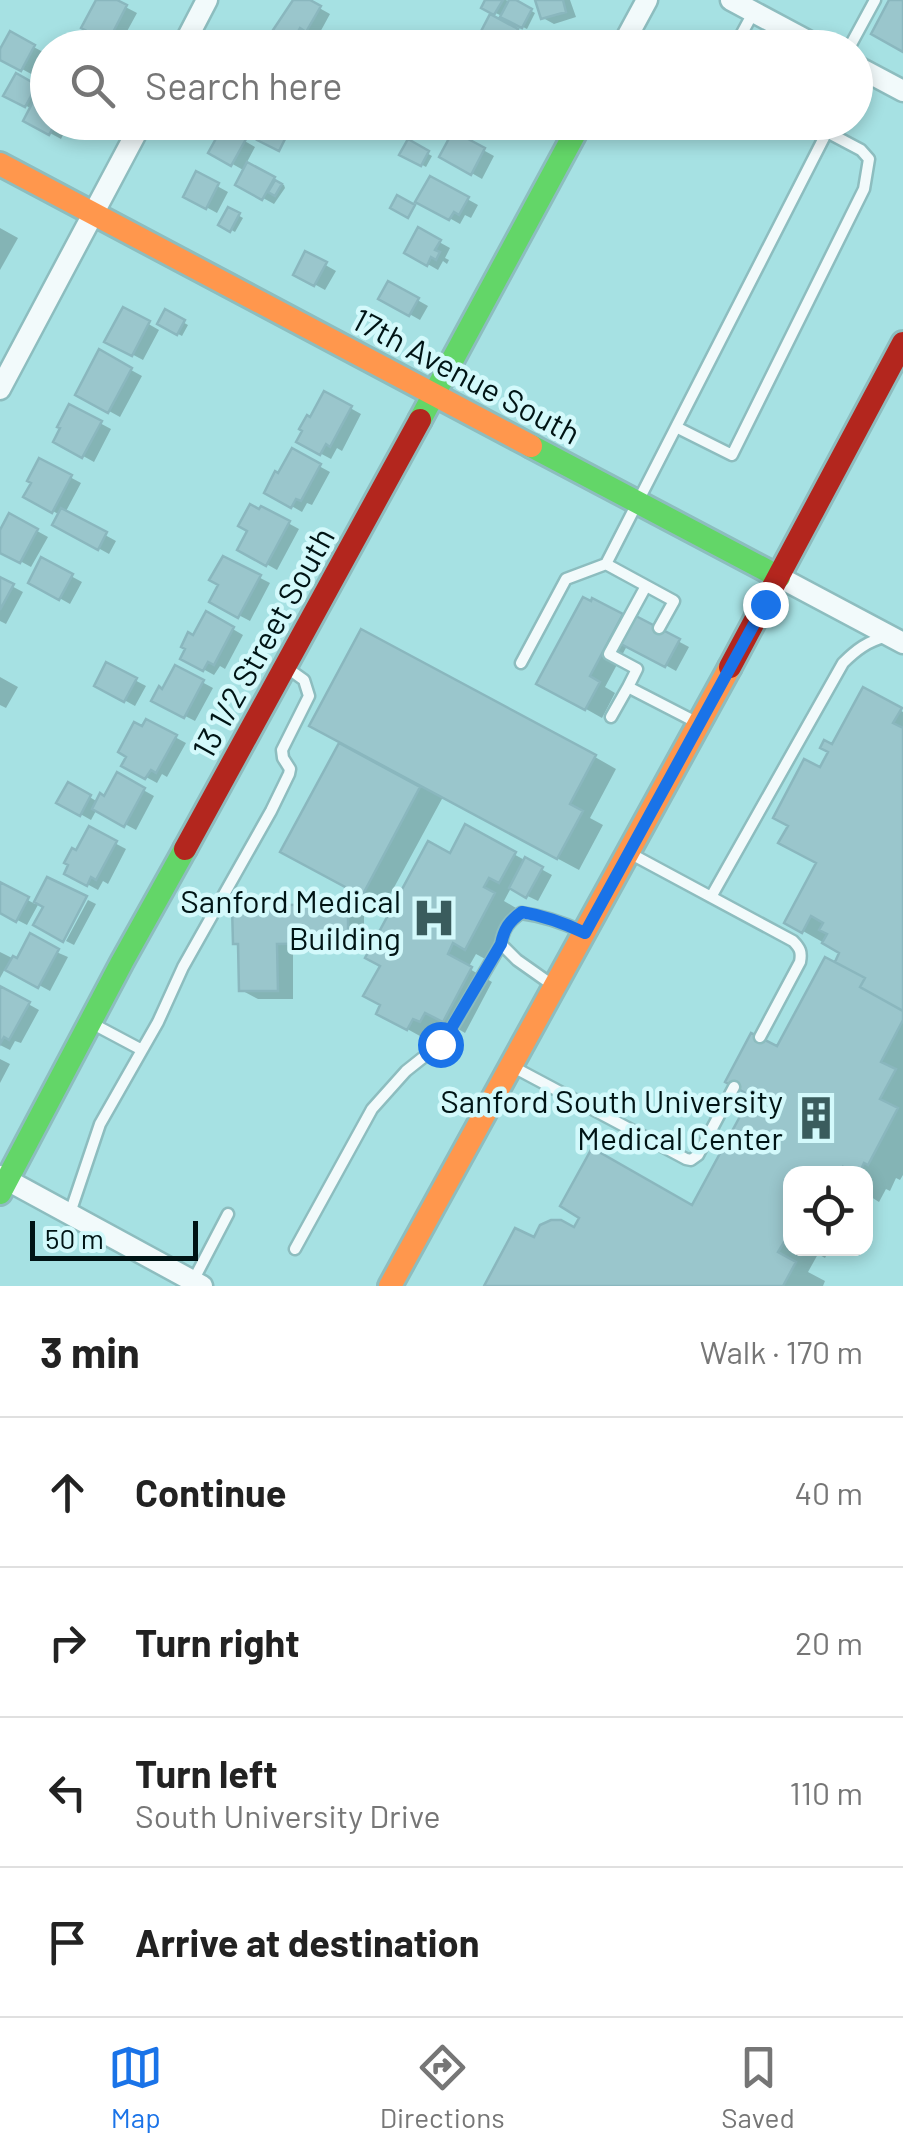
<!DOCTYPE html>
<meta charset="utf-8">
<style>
:root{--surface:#fff;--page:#f2f2f2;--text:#222;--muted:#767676;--line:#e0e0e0;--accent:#1a73e8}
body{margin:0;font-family:Barlow,sans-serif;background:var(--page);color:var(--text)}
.controls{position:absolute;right:30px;bottom:30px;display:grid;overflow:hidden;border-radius:20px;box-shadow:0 5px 15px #0003}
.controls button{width:90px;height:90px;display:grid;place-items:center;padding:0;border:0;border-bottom:2px solid var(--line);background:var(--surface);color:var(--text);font:50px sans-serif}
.scale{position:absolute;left:30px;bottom:25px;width:168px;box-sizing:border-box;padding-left:10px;border:5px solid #001415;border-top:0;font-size:28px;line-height:35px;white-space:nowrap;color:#001415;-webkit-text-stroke:8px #d3f9fb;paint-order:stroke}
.stop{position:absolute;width:30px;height:30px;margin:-22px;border:8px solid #1a73e8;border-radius:50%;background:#fff}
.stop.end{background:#1a73e8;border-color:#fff;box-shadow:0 2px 10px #0008}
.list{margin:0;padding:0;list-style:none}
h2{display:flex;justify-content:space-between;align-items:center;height:130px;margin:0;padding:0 40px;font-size:42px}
h2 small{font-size:32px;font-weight:400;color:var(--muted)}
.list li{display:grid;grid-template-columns:65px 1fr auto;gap:30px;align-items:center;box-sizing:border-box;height:150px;padding:0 40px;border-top:2px solid var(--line)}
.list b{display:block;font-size:38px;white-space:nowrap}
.list p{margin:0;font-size:32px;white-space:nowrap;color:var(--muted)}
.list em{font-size:32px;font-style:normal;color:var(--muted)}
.icon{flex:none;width:55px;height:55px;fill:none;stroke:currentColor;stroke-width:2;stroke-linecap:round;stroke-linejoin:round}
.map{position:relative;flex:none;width:903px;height:1286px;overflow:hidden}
.search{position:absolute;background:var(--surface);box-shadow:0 5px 15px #0003;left:30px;right:30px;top:30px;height:110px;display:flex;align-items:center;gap:25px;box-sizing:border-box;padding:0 35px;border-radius:55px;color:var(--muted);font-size:38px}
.sheet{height:730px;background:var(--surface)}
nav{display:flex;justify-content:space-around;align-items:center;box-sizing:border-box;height:140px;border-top:2px solid var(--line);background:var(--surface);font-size:28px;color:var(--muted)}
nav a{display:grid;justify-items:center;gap:5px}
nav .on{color:var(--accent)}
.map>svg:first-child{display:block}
</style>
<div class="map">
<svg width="903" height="1286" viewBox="0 0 903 1286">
<rect width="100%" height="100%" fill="#a6e1e3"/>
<!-- shadow -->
<path fill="#0003" d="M98 0H112L137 13 119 46 84 27Z
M295 0H305L330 14 318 36 311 32 304 44 276 29Z
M488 0H506L511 3 512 0 535 13 527 29 484 7Z
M538 0H570L576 17 554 24 543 18Z
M491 17 527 38 522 48H492Z
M11 35 45 53 33 75 0 57Z
M17 77 46 94 48 122H70L75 126 72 130 67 127 61 139 26 120 32 109 7 95Z
M479 122H516L508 136 503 133 500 138 478 125Z
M224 129 255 147 246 164 284 185 285 188 274 204 238 184 245 171 211 152Z
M454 134 494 156 482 179 442 156Z
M409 143 432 156 426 167 403 154Z
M197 175 228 192 217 213 186 196Z
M431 179 478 205 471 218 465 215 460 224 419 201Z
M229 210 243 218 235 232 221 224Z
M0 228 18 238 0 270Z
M419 231 450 248 445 258 449 260 447 264 443 261 438 270 407 252Z
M306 254 336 271 325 290 296 274Z
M389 284 428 306 420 320 381 298Z
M124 310 159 330 143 360 107 341Z
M166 313 188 325 182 336 160 324Z
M100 353 142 376 120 417 78 394Z
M325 394 361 414 342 451 337 448 331 459 299 442Z
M70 407 111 429 94 462 56 441Z
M293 452 330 472 312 505 307 503 302 512 267 492 279 476Z
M40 461 81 483 65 513 116 541 109 554 55 524 60 515 26 496Z
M262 509 299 529 277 570 240 549Z
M10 516 48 537 31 567 0 550V535Z
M224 559 270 583 250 621 212 601 221 584Z
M43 561 82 582 70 604 31 582Z
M0 580 23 592 6 624 0 621Z
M593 602 633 623 635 618 689 647 676 671 628 644 605 687 615 693 602 718 540 683Z
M207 614 243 635 225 669 220 666 214 675 183 658Z
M108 666 146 686 135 706 97 685Z
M176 668 213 688 195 721 154 700 163 692Z
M0 677 18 687 6 708 0 705Z
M864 690 903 712V1175L900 1180 896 1178 890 1191 886 1189 879 1202 868 1195 866 1200V1174H790V1248H830L825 1258 818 1254 808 1272 825 1281 823 1286H489L535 1241 575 1230 693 1209 778 1050 845 970 847 966 842 953 787 922 819 863 820 770Z
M147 722 186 743 167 777 162 774 157 783 124 765Z
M342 742 595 757 616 769 590 818 603 825 579 870 443 797 384 906 284 851Z
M118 776 154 796 136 830 97 809 91 820 59 802 69 785 98 802 105 799Z
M466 828 552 875 538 901 511 888 504 901 516 908 487 960 476 954 468 968 492 982 465 1033 448 1023 443 1033 436 1029 429 1041 400 1025 451 856Z
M90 830 126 849 108 884 103 881 98 890 67 873Z
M48 880 46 906 39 903 27 925 0 911V885L35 904Z
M88 900 96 904 74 945 66 941Z
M347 907 364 916V942H359V951L293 952V999H258L241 990V945Z
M54 951 68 957 50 991 6 967 0 978V952L18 961Z
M1 989 39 1010 21 1043 15 1041 10 1050 0 1045Z
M0 1059 10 1064 0 1083Z"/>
<!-- building -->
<path fill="#9ac6cc" stroke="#8ab7be" stroke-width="2.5" d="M96 0H117L127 5 108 42 81 28Z
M293 0H310L321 6 306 32 300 28 293 41 273 30Z
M485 0H503L494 15 481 8Z
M509 0H516L532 9 522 28 500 17Z
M535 0H563L566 12 541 19Z
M889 0H903V52L871 34Z
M490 14 518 29 508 48H488L476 41Z
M10 31 35 45 21 71 0 60V49Z
M16 73 37 85 25 107 3 96Z
M39 90 48 94V122H63L61 126 56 123 49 135 23 121Z
M476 122H502L497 132 492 129 489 134 474 126Z
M223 126 246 139 231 166 208 153Z
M263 128 285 139 279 151 257 140Z
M453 131 485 148 471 175 439 157Z
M408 139 429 151 421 166 399 155Z
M247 162 275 177 262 200 235 185Z
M196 171 219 183 206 209 183 197Z
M430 176 469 197 459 215 454 212 449 220 415 202Z
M275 180 282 184 275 196 268 192Z
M397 195 415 205 408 218 390 208Z
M228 207 240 213 230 232 218 225Z
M418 227 441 240 435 250 440 252 436 260 431 257 427 266 404 253Z
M305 251 327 262 314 286 293 275Z
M388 281 419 298 409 316 378 299Z
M123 307 150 321 132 356 104 342Z
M165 309 185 320 177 335 157 324Z
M99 349 132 368 108 413 75 395Z
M324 391 352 406 330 447 326 444 320 455 296 442 302 431 299 429 307 415 310 417Z
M69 404 102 421 82 458 53 442 60 428 57 427Z
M292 448 321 464 301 501 296 499 291 508 264 493 275 471 278 473Z
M39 458 72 475 52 513 23 497 31 483 27 481Z
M250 504 259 509 261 506 290 521 266 566 237 550 247 531 238 526Z
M61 508 107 532 98 550 52 525Z
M9 513 38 529 20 563 0 553V530Z
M223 556 261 575 238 618 209 602 218 585 209 580Z
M41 557 73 574 59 600 28 583Z
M0 577 14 584 0 610Z
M583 597 591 601 592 598 623 614 590 676 600 682 585 710 536 684Z
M206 611 234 627 214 665 208 662 203 671 180 659 185 649 181 647 188 632 193 635Z
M634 615 680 639 665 667 619 643Z
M361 629 596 755 570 804 583 811 557 859 309 726Z
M106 662 137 678 124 702 94 686Z
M175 665 204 680 184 718 151 701 159 686 162 689Z
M863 687 902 708 893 723 903 728V1011L860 987 865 978 835 962 839 953 822 943 827 934 819 930 823 923 811 916 802 933 784 923 816 863 778 843 788 826 773 818 804 759 820 767 828 752 820 748 824 740 832 744Z
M146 719 177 735 156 773 151 770 145 779 121 766 126 757 118 752 134 722 142 726Z
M339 743 420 787 362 896 280 852Z
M117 772 145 788 124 827 92 809 100 793 104 796Z
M68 782 91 795 80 816 56 803Z
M465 824 516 852 499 883 489 878 484 887 495 893 465 950 453 943 448 954 472 967 443 1022 425 1013 420 1022 413 1019 407 1030 376 1014 380 1005 363 996 380 966 365 958 428 841 450 853Z
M89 826 117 841 96 880 91 877 87 886 64 874 68 865 64 863 72 848 76 850Z
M525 857 543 867 526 898 509 888Z
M47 877 87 896 63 942 33 925 43 907 34 902Z
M0 882 29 897 16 922 0 913Z
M348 904V934H343V943L277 944 278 991H239L238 944H233L232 906Z
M30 933 59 949 38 988 5 970 13 956 17 958Z
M825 957 865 978 860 987 903 1011V1020L881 1062 896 1069 880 1099 898 1108 868 1165 864 1163 859 1174H843L845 1169 843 1167 840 1174H790V1241L786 1239 778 1252 796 1262 783 1286H484L515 1228 534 1237 540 1225 551 1220H561L574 1227 579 1218 560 1206 592 1148 692 1205 751 1096 725 1082 751 1033 777 1046Z
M0 986 30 1002 9 1040 4 1037 0 1044Z"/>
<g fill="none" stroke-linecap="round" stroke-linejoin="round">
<!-- lane casing -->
<g stroke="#8dbdbf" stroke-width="15">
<path id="lane" d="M734 48 753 13
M849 48 875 0
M676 427 732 455 864 189 869 159 861 150 827 132
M659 628 674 601 606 564 832 122
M521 663 566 579 606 564
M628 687 637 669 609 654 646 586
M611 717 628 687 694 721
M635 856 793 941C800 948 802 952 800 962L760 1037
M711 897 843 663C856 650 868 641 885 637
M551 984 517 960 501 944C503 929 509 921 521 913 544 916 562 922 583 932
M95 1025 142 1050
M517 1069 686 1159 691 1160 698 1155 734 1087
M70 1213 100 1124 158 1022 183 967 271 811 289 774 290 769 283 758 282 750 309 696 304 680 290 670
M295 1249 372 1109 406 1071 440 1044 449 1033 501 944
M193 1281 228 1214"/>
</g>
<!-- street casing -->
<g stroke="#8dbdbf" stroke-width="25">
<path id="street" d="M731 0 821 48
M182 48 207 0
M621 48 647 0
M856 66 903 91
M0 389 142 122
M779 577 903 643
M0 1176 202 1286"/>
</g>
<!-- fast casing -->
<g stroke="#8dbdbf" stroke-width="28">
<path id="fast" d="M420 420 581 122
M531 446 779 577
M0 1193 122 962 185 849"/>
</g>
<!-- slow casing -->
<g stroke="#8dbdbf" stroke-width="28">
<path id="slow" d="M0 164 531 446
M390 1286 730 667"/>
</g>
<!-- jam casing -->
<g stroke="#8dbdbf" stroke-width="28">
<path id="jam" d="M730 667 903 343
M185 849 420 420"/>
</g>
<!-- lane -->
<use href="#lane" stroke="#f2fafb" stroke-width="10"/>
<!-- street -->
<use href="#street" stroke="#f2fafb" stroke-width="20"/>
<!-- fast -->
<use href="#fast" stroke="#63d668" stroke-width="22"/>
<!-- slow -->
<use href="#slow" stroke="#ff974d" stroke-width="22"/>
<!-- jam -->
<use href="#jam" stroke="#b3261e" stroke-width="22"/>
</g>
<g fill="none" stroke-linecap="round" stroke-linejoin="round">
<!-- route -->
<path stroke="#1a73e8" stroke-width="12" d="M440 1044 449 1032 501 944C504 929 509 921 522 912 545 916 564 923 585 933L765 604"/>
</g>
<!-- icons -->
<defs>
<g id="hospital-bare" transform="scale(3.45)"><path d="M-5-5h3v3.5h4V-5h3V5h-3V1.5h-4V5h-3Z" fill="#3a5c5d" stroke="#d3f9fb" stroke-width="2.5" paint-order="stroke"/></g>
<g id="building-bare" transform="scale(3.45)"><path d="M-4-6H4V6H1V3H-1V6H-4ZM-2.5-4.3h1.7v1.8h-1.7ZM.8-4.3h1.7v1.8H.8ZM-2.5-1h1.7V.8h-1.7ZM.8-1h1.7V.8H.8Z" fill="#3a5c5d" stroke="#d3f9fb" stroke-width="2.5" paint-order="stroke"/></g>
</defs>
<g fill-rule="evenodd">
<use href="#hospital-bare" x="434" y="918"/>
<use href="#building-bare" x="816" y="1118"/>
</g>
<g text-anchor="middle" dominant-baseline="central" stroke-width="9" stroke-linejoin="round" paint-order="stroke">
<!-- street labels -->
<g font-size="32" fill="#001415" stroke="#d3f9fb">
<text transform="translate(467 375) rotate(28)">17th Avenue South</text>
<text transform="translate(262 642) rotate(-61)">13 1/2 Street South</text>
</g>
<!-- poi labels -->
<g font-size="32" fill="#001415" stroke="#d3f9fb" text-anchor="end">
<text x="401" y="900">Sanford Medical<tspan x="401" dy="37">Building</tspan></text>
<text x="783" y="1100">Sanford South University<tspan x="783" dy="37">Medical Center</tspan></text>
</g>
</g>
</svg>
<div class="controls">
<button><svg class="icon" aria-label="locate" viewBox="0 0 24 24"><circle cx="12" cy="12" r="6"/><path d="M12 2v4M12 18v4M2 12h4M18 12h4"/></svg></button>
</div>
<div class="scale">50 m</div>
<div class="stop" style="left:440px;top:1044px"></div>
<div class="stop end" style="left:765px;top:604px"></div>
<div class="search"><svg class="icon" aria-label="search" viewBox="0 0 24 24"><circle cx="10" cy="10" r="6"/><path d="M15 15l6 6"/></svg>Search here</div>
</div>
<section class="sheet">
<h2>3 min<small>Walk · 170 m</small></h2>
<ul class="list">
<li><svg class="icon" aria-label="ahead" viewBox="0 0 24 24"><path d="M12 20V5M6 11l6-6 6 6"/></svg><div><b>Continue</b></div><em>40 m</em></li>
<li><svg class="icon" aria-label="right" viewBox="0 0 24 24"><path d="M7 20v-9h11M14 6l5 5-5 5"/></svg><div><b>Turn right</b></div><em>20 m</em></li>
<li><svg class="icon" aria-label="left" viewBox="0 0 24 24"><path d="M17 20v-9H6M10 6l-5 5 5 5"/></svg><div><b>Turn left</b><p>South University Drive</p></div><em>110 m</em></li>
<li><svg class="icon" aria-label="arrive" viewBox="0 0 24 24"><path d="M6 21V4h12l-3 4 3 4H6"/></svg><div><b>Arrive at destination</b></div></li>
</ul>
</section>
<nav>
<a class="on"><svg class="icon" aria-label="map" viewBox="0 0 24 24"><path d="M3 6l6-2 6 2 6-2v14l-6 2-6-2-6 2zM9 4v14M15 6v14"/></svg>Map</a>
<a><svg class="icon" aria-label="directions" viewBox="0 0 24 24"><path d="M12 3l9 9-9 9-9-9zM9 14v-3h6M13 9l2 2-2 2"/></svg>Directions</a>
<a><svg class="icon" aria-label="saved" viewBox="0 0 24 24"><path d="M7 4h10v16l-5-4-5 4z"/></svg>Saved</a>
</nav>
